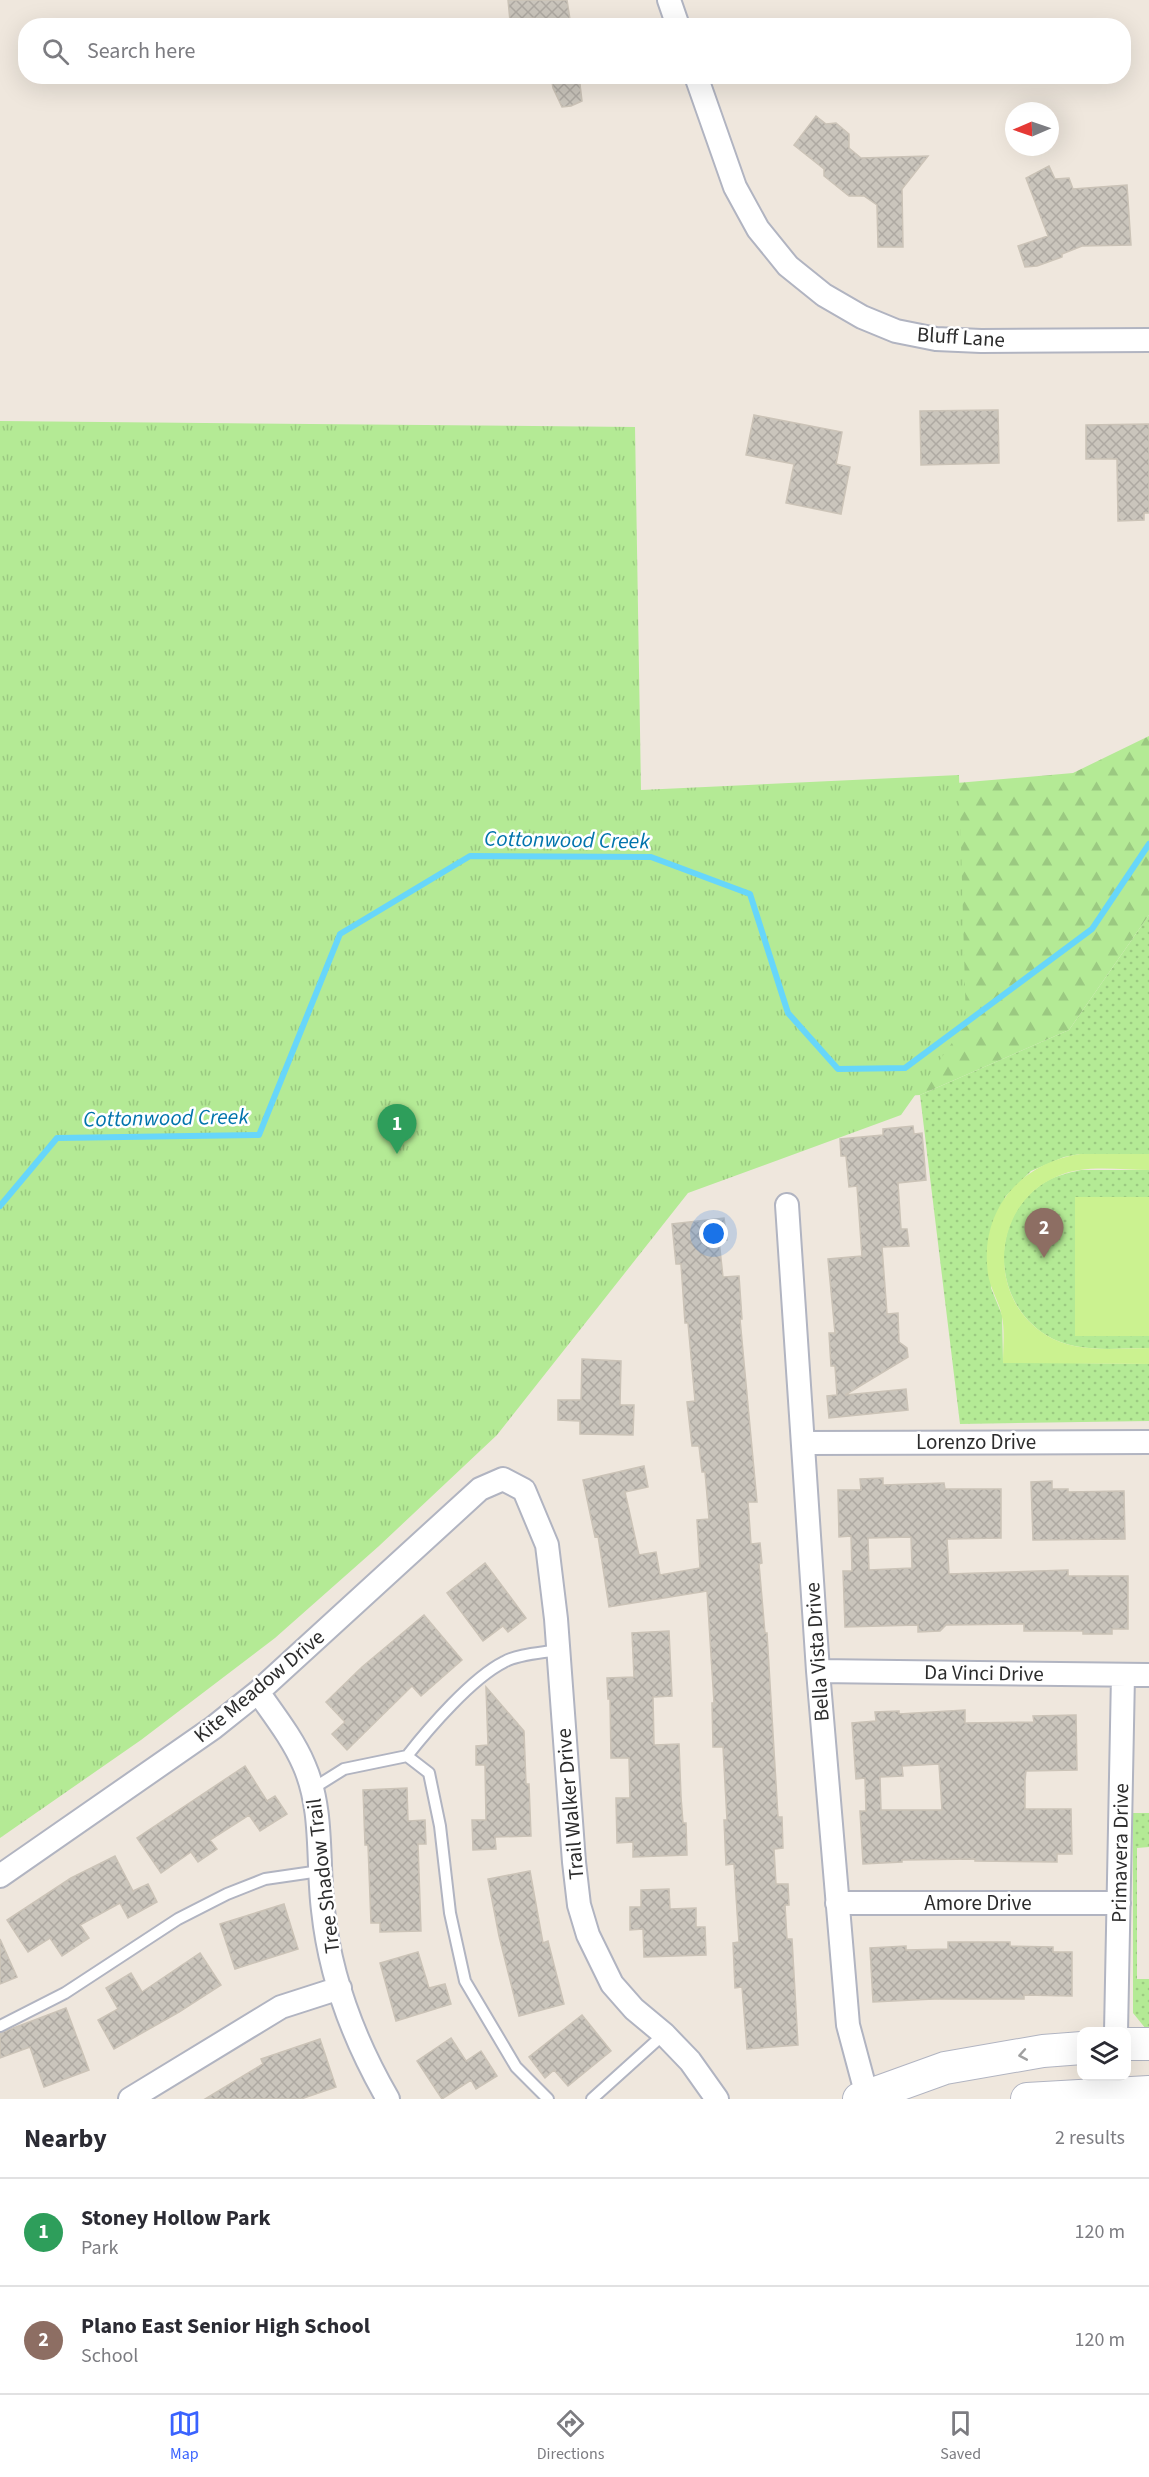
<!DOCTYPE html>
<style>
:root{--surface:#fff;--page:#f2f2f3;--text:#2b2b33;--muted:#7c7c81;--line:#e1e1e2;--accent:#3a63ff}
body{margin:0;font-family:"Source Sans 3",sans-serif;background:var(--page);color:var(--text)}
.controls{position:absolute;right:18px;bottom:18px;display:grid;overflow:hidden;border-radius:12px;box-shadow:0 6px 24px #0002}
.controls button{width:54px;height:54px;display:grid;place-items:center;padding:0;border:0;border-bottom:2px solid var(--line);background:var(--surface);color:var(--text);font:30px sans-serif}
.compass{position:absolute;left:1005px;top:102px;width:54px;height:54px;border-radius:50%;background:var(--surface);box-shadow:0 6px 24px #0002;rotate:268deg}
.you{position:absolute;left:714px;top:1234px;width:21px;height:21px;margin:-15px;border:4px solid #fff;border-radius:50%;background:#1a73e8;box-shadow:0 0 0 9px #1a73e833}
.badge{display:grid;place-items:center;width:39px;height:39px;border-radius:50%;background:var(--accent);color:#fff;font-size:20px;font-weight:700}
.pin{position:absolute;translate:-50% -50px;filter:drop-shadow(0 2px 3px #0008)}
.pin::after{content:'';position:absolute;top:32px;width:21px;height:18px;background:inherit;clip-path:polygon(0 0,100% 0,50% 100%)}
.list{margin:0;padding:0;list-style:none}
h2{display:flex;justify-content:space-between;align-items:center;height:78px;margin:0;padding:0 24px;font-size:26px}
h2 small{font-size:20px;font-weight:400;color:var(--muted)}
.list li{display:grid;grid-template-columns:39px 1fr auto;gap:18px;align-items:center;box-sizing:border-box;height:108px;padding:0 24px;border-top:2px solid var(--line)}
.list b{display:block;font-size:22px;white-space:nowrap}
.list p{margin:0;font-size:20px;white-space:nowrap;color:var(--muted)}
.list em{font-size:20px;font-style:normal;color:var(--muted)}
.icon{flex:none;width:33px;height:33px;fill:none;stroke:currentColor;stroke-width:2;stroke-linecap:round;stroke-linejoin:round}
.map{position:relative;flex:none;width:1149px;height:2099px;overflow:hidden}
.search{position:absolute;background:var(--surface);box-shadow:0 6px 24px #0002;left:18px;right:18px;top:18px;height:66px;display:flex;align-items:center;gap:15px;box-sizing:border-box;padding:0 21px;border-radius:24px;color:var(--muted);font-size:22px}
.sheet{height:294px;background:var(--surface)}
nav{display:flex;justify-content:space-around;align-items:center;box-sizing:border-box;height:84px;border-top:2px solid var(--line);background:var(--surface);font-size:16px;color:var(--muted)}
nav a{display:grid;justify-items:center;gap:3px}
nav .on{color:var(--accent)}
.map>svg:first-child{display:block}
</style>
<div class="map">
<svg width="1149" height="2099" viewBox="0 0 1149 2099">
<defs>
<pattern id="grass-dots" width="8" height="8" patternUnits="userSpaceOnUse" patternTransform="scale(1.5)"><rect width="8" height="8" fill="#b4ea95"/><path d="M2 2h.1M6 6h.1" fill="none" stroke="#9bc981" stroke-width="1.8" stroke-linecap="round"/></pattern>
<pattern id="forest-firs" width="22" height="20" patternUnits="userSpaceOnUse" patternTransform="scale(1.5)"><rect width="22" height="20" fill="#b4ea95"/><path d="M5 1l3.5 6h-7zM16 11l3.5 6h-7z" fill="#9bc981"/></pattern>
<pattern id="park-tufts" width="24" height="20" patternUnits="userSpaceOnUse" patternTransform="scale(1.5)"><rect width="24" height="20" fill="#b4ea95"/><path d="M3 7l-1-3M5 7V3M7 7l1-3M15 17l-1-3M17 17v-4M19 17l1-3" fill="none" stroke="#9bc981"/></pattern>
<pattern id="building-cross-hatch" width="8" height="8" patternUnits="userSpaceOnUse" patternTransform="scale(1.5)"><rect width="8" height="8" fill="#cac5bc"/><path d="M0 0l8 8M0 8l8-8" fill="none" stroke="#aea9a2"/></pattern>
</defs>
<rect width="100%" height="100%" fill="#efe7dd"/>
<!-- grass -->
<path fill="url(#grass-dots)" d="M1149 915V1154H1080L1064 1157 1031 1171 1005 1197 991 1288 1002 1315 1003 1362 1149 1364V1421L960 1424 920 1095 1069 1030Z
M1081 1170H1149V1348C1115 1348 1076 1354 1046 1335 992 1301 989 1220 1042 1184 1054 1176 1067 1173 1081 1170Z
M1133 1813H1149V1847L1137 1848V1979H1149V2029H1146L1133 2013Z"/>
<!-- forest -->
<path fill="url(#forest-firs)" d="M1149 736V915L1069 1030 920 1095 873 1098 863 791 1073 773Z"/>
<!-- park -->
<path fill="url(#park-tufts)" d="M0 421 635 427 641 790 959 775 966 1023 901 1115 688 1193 497 1435 379 1546 275 1638 141 1740 0 1838Z"/>
<!-- pitch -->
<path fill="#cbf290" d="M1080 1154H1149V1170C1120 1170 1085 1164 1058 1176 992 1203 985 1297 1046 1335 1076 1354 1115 1348 1149 1348V1364L1003 1363C1003 1348 1005 1331 1002 1317 1000 1303 990 1289 988 1274 979 1211 1020 1163 1080 1154Z
M1075 1197H1149V1336H1075Z"/>
<g fill="none" stroke-linecap="round" stroke-linejoin="round">
<!-- stream -->
<path stroke="#67d6fa" stroke-width="6" d="M0 1206 57 1138 259 1135 340 934 470 856 651 857 750 894 788 1013 838 1069 905 1068 1092 929 1149 844"/>
</g>
<!-- building -->
<path fill="url(#building-cross-hatch)" stroke="#cbc3b7" stroke-width="1.5" fill-rule="evenodd" d="M508 0H567L571 26H538L534 18 510 21Z
M551 76H579L582 101 571 106 562 107 553 88Z
M816 116 826 124 836 123 849 134V148L861 158 928 156 902 189 903 247H878L877 205 864 196H849L824 176V169L794 145Z
M1049 166 1055 179 1069 178 1073 189 1127 185 1131 245 1082 246 1062 254V257L1037 266 1025 267 1018 246 1048 236 1026 178Z
M998 410 999 463 921 465 920 411Z
M754 415 842 432 836 464 850 467 841 514 786 503 794 464 746 455Z
M1149 424V513H1144V520L1118 521 1117 459H1086V425Z
M913 1126 914 1134 922 1133 926 1180 898 1183 901 1229H907L909 1246 882 1247 887 1314 898 1313 899 1342 907 1348 908 1357 845 1395 906 1389 908 1410 829 1418 827 1396 837 1395 835 1366H831L829 1333H835L828 1259 862 1256 857 1186 849 1187 846 1156H841L840 1139 883 1135V1129Z
M724 1218 727 1240H719L723 1277 739 1276 742 1319H740L757 1502H748L751 1544 760 1543 762 1563 759 1564 765 1633H767L778 1817H782L783 1848 774 1849 776 1884H788L789 1905H785L787 1939H792L798 2045 747 2049 742 1987 735 1988 733 1943 739 1942 734 1864 726 1865 724 1820H727L723 1747H713L712 1703H714L707 1591 609 1607 598 1536 595 1537 583 1480 644 1466 648 1487 625 1492 639 1555 656 1552 660 1575 700 1568 697 1520 709 1519 705 1472H702L699 1446H692L687 1402 695 1401 688 1323H685L681 1264H676L672 1224Z
M582 1359 621 1361 620 1405H634L633 1435 580 1434V1421L558 1420V1400H581Z
M883 1478V1485L944 1483 945 1489H1001V1538L947 1539 949 1574 1068 1570V1576H1128V1629H1112V1634H1083V1631H1024V1624L946 1625 940 1631 918 1632V1625L845 1627 843 1571H852L851 1536 839 1537 838 1490H861L860 1479ZM911 1537 912 1568 869 1570 868 1538Z
M1052 1481V1489H1068V1492L1124 1491 1125 1539 1033 1540 1031 1482Z
M485 1563 526 1618 508 1632 503 1626 483 1641 447 1593Z
M424 1615 462 1660 421 1696 412 1686 347 1750 332 1734 345 1722 326 1702 362 1667Z
M669 1631 672 1696 653 1697 654 1745 679 1744 681 1797 683 1823H686L687 1855 633 1857V1842L617 1843 616 1798H630L629 1758H611L610 1699H608L607 1678 634 1677 632 1633Z
M486 1687 524 1731 526 1784H529L531 1836 495 1837 496 1849 473 1850 472 1820H486L485 1765H476V1746L488 1745Z
M965 1710V1723L1034 1722 1033 1716 1076 1715 1077 1770 1026 1771 1025 1780V1809H1071L1072 1854H1057V1862L975 1861V1859L902 1860V1862L863 1864 860 1811H866L865 1778 856 1779 852 1723 876 1721 875 1712 899 1711V1714ZM939 1764 942 1810H881L880 1777 903 1776 902 1766Z
M245 1766 267 1801 275 1796 287 1814 260 1831 249 1815 210 1840 217 1849 198 1862 191 1852 161 1873 137 1838Z
M407 1788 408 1821 425 1820 426 1844H418L421 1931 380 1932V1923H371L368 1845H365L363 1790Z
M115 1856 133 1891 148 1884 157 1902 128 1918 120 1903 80 1925 89 1938 62 1956 50 1938 28 1952 7 1920 71 1878Z
M530 1871 543 1943 548 1941 564 2004 519 2016 499 1936 488 1879Z
M669 1889 670 1909 696 1908V1927H705L706 1955 644 1957 643 1929 630 1930V1907H641V1890Z
M284 1904 298 1949 235 1969 220 1924Z
M0 1939 17 1977 0 1984Z
M948 1942H1010V1946L1053 1947V1952H1072V1996L1024 1995V1999H934L873 2002 870 1948 906 1946V1950L948 1949Z
M418 1952 429 1988 445 1984 451 2004 396 2021 380 1963Z
M200 1953 221 1985 179 2012 114 2049 98 2020 118 2009 106 1988 131 1973 142 1992Z
M66 2008 89 2070 44 2087 30 2047 0 2058V2033Z
M582 2015 611 2051 568 2086 554 2070 545 2078 529 2057Z
M451 2038 466 2061 481 2051 497 2076 476 2089 471 2080 442 2099 417 2061Z
M320 2039 336 2087 301 2099H205L263 2064 261 2059Z"/>
<g fill="none" stroke-linecap="round" stroke-linejoin="round">
<!-- lane casing -->
<g stroke="#b1b4c1" stroke-width="14">
<path id="lane" d="M407 1756C429 1728 472 1678 504 1662 518 1654 542 1653 558 1650
M312 1789 344 1769 407 1756 429 1773 440 1826 450 1913 465 1981 516 2067 548 2099
M0 2026 65 1993 178 1919 227 1894 265 1879 320 1871
M592 2099 664 2034"/>
</g>
<!-- street casing -->
<g stroke="#b1b4c1" stroke-width="26">
<path id="street" d="M669 0 678 26
M696 76 735 187 758 229 788 266 824 295 862 317 896 331 936 339 981 341 1149 340
M787 1205 818 1671 848 2025 867 2096
M803 1443 1149 1442
M818 1671 1149 1675
M258 1692C274 1715 293 1739 304 1765 324 1810 317 1863 323 1910 330 1976 355 2042 388 2099
M0 1876 213 1728 258 1692 480 1489 503 1479 524 1490 547 1545 556 1619 574 1862 579 1905 588 1935 612 1984 634 2009 664 2034 690 2061 717 2099
M837 1903H1119
M1116 2032 1123 1675
M130 2099 281 2007 340 1988"/>
</g>
<!-- secondary casing -->
<g stroke="#b1b4c1" stroke-width="34">
<path id="secondary" d="M1126 2044H1149
M859 2099 945 2068 1043 2051 1082 2048
M1027 2099 1149 2092"/>
</g>
<!-- lane -->
<use href="#lane" stroke="#fff" stroke-width="10"/>
<!-- street -->
<use href="#street" stroke="#fff" stroke-width="22"/>
<!-- secondary -->
<use href="#secondary" stroke="#fff" stroke-width="32"/>
</g>
<!-- one-way arrows -->
<defs><path id="oneway-chevron" d="M-2-3.5L2.5 0L-2 3.5" fill="none" stroke-width="1.6" stroke-linecap="round" stroke-linejoin="round" transform="scale(1.5)"/></defs>
<use stroke="#a0a0a0" href="#oneway-chevron" transform="translate(1023 2055) rotate(170)"/>
<g text-anchor="middle" dominant-baseline="central" stroke-width="5" stroke-linejoin="round" paint-order="stroke">
<!-- street labels -->
<g font-size="21" fill="#2c2c2c" stroke="#fff">
<text transform="translate(961 337) rotate(4)">Bluff Lane</text>
<text x="976" y="1442">Lorenzo Drive</text>
<text transform="translate(817 1652) rotate(-94)">Bella Vista Drive</text>
<text transform="translate(984 1673) rotate(1)">Da Vinci Drive</text>
<text transform="translate(259 1686) rotate(-40)">Kite Meadow Drive</text>
<text transform="translate(570 1804) rotate(-95)">Trail Walker Drive</text>
<text transform="translate(1120 1853) rotate(-89)">Primavera Drive</text>
<text transform="translate(323 1876) rotate(-97)">Tree Shadow Trail</text>
<text x="978" y="1903">Amore Drive</text>
</g>
<!-- water labels -->
<g font-size="22" font-style="italic" fill="#0174ac" stroke="#fff">
<text transform="translate(567 840) rotate(1)">Cottonwood Creek</text>
<text transform="translate(166 1118) rotate(-1)">Cottonwood Creek</text>
</g>
</g>
</svg>
<div class="controls">
<button><svg class="icon" aria-label="layers" viewBox="0 0 24 24"><path d="M12 4l9 5-9 5-9-5zM3 14l9 5 9-5"/></svg></button>
</div>
<svg class="compass" viewBox="-18 -18 36 36"><path d="M0-13l5 13h-10z" fill="#e53935"/><path d="M0 13l5-13h-10z" fill="#7c7c81"/></svg>
<div class="you"></div>
<div class="pin badge" style="left:397px;top:1154px;background:#2e9e5b">1</div>
<div class="pin badge" style="left:1044px;top:1258px;background:#8d6e63">2</div>
<div class="search"><svg class="icon" aria-label="search" viewBox="0 0 24 24"><circle cx="10" cy="10" r="6"/><path d="M15 15l6 6"/></svg>Search here</div>
</div>
<section class="sheet">
<h2>Nearby<small>2 results</small></h2>
<ul class="list">
<li><span class="badge" style="background:#2e9e5b">1</span><div><b>Stoney Hollow Park</b><p>Park</p></div><em>120 m</em></li>
<li><span class="badge" style="background:#8d6e63">2</span><div><b>Plano East Senior High School</b><p>School</p></div><em>120 m</em></li>
</ul>
</section>
<nav>
<a class="on"><svg class="icon" aria-label="map" viewBox="0 0 24 24"><path d="M3 6l6-2 6 2 6-2v14l-6 2-6-2-6 2zM9 4v14M15 6v14"/></svg>Map</a>
<a><svg class="icon" aria-label="directions" viewBox="0 0 24 24"><path d="M12 3l9 9-9 9-9-9zM9 14v-3h6M13 9l2 2-2 2"/></svg>Directions</a>
<a><svg class="icon" aria-label="saved" viewBox="0 0 24 24"><path d="M7 4h10v16l-5-4-5 4z"/></svg>Saved</a>
</nav>
